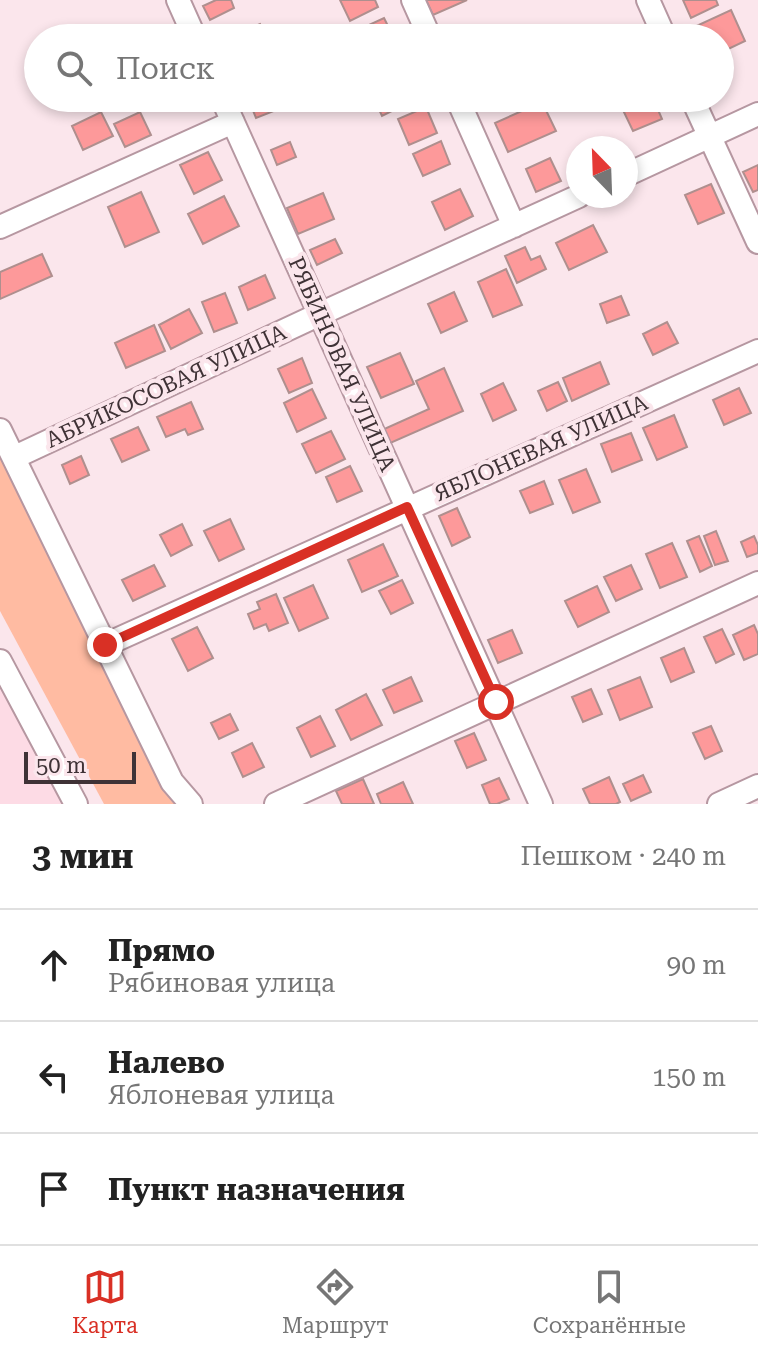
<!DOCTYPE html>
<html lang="ru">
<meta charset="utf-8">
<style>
:root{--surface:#fff;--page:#f6f6f6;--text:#222;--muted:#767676;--line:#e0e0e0;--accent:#d93025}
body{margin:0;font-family:"Roboto Serif",serif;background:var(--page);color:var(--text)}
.compass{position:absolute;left:566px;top:136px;width:72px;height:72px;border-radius:50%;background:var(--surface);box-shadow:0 4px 12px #0003;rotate:337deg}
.scale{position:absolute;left:24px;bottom:20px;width:112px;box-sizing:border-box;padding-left:8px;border:4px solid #3f3236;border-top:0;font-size:22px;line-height:28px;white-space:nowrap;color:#3f3236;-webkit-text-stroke:6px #fbe6ec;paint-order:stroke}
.stop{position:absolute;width:24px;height:24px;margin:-18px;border:6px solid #d93025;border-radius:50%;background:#fff}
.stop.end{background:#d93025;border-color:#fff;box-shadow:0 2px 8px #0008}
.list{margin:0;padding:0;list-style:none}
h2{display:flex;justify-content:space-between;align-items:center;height:104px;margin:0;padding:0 32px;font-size:34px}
h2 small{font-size:26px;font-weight:400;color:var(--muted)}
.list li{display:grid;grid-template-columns:52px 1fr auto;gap:24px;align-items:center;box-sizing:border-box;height:112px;padding:0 32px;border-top:2px solid var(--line)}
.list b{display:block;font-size:30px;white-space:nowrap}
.list p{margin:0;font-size:26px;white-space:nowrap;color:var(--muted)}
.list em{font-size:26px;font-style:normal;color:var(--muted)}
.icon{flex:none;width:44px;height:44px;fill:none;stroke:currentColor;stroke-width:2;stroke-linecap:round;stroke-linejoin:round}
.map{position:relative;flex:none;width:758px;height:804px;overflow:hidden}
.search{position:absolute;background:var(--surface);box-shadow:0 4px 12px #0003;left:24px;right:24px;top:24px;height:88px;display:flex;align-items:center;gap:20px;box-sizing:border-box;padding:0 28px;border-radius:44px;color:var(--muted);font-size:30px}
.sheet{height:440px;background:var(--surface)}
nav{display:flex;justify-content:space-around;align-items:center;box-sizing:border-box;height:112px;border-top:2px solid var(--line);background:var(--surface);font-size:22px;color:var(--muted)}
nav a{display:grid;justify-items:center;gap:4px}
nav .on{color:var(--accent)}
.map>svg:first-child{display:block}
</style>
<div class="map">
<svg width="758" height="804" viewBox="0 0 758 804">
<rect width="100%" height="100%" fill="#fbe6ec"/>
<!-- built -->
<path fill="#fddbe5" d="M0 676 69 804H0Z"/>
<!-- green -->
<path fill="#ffbba2" d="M0 453 177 804H104L0 611Z"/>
<!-- building -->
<path fill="#fd999a" stroke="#af8f8e" stroke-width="2" d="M216 0H231L234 8 210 20 203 6Z
M340 0H375L378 7 350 21Z
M426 0H467L433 15Z
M683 0H716L718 5 691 18Z
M731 10 745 41 720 53V38H696L692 28Z
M384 18 391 32 378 38H362L358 30Z
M260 24 266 38H226Z
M248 98H281L284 107 256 118Z
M386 98H418L382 116 376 103Z
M645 98H653L662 119 633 131 622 108Z
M542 102 556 131 508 152 495 123Z
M426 107 437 133 409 145 398 119Z
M101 112 113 136 83 150 72 126Z
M140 112 151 135 125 147 114 124Z
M441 141 450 164 423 176 413 154Z
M290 142 296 157 277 165 271 150Z
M208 152 222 180 194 194 180 165Z
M550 158 561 181 536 192 526 169Z
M758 165V190L753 192 743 172Z
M711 184 724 213 698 224 685 195Z
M460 189 473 216 445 230 432 202Z
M141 192 159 232 125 247 108 207Z
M323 193 334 219 298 234 287 208Z
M224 196 239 226 203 244 188 214Z
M593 225 607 252 569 270 556 243Z
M335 239 342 253 317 265 310 250Z
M525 247 531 260 540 256 546 269 517 283 505 256Z
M42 254 52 276 0 299V272Z
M506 269 522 305 493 317 478 282Z
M265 275 275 298 248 310 239 287Z
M454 292 467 321 441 333 428 304Z
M225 293 237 323 214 332 202 302Z
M621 296 629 315 607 323 600 304Z
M189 309 202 333 171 349 159 325Z
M667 322 678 343 653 355 643 334Z
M154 325 165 351 126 368 115 343Z
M400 353 414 384 381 398 367 367Z
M302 358 312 383 289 393 278 369Z
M600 362 609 384 572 401 563 378Z
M444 368 463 411 388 444 382 430 429 409 416 381Z
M558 382 567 401 547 411 538 391Z
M503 383 516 410 493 421 481 394Z
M739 388 751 413 724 425 713 400Z
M312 389 326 418 297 432 284 403Z
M191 402 203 429 188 435 185 429 166 437 157 417Z
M674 415 687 447 657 460 643 428Z
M138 427 149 450 122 462 111 439Z
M331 431 345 459 316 473 302 444Z
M631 433 642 460 612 472 601 444Z
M81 456 89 475 70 484 62 465Z
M350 466 362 491 337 502 326 477Z
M586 469 600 502 573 513 559 480Z
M544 481 553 504 530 513 520 491Z
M457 508 470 537 452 546 439 516Z
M230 519 244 549 219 561 204 531Z
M182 524 192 545 171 556 160 535Z
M716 531 728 561 715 565 704 536Z
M699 536 712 566 700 572 687 541Z
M754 536 758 545V553L747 557 741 542Z
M672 543 687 577 660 588 646 554Z
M383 544 398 576 362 592 348 560Z
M154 565 165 586 133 601 122 580Z
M631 565 642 589 616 601 604 577Z
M402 580 413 603 391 614 379 591Z
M313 585 328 618 299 631 284 598Z
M597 586 609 612 578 627 565 601Z
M276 594 288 623 269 631 266 624 254 629 248 614 260 609 257 602Z
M754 625 758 634V654L744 660 733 635Z
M197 627 213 658 188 671 172 639Z
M722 629 734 654 716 663 704 637Z
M512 630 522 653 498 663 488 640Z
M684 648 694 672 671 682 661 658Z
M411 677 422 701 394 713 383 690Z
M640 677 652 707 620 720 608 690Z
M591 689 602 714 583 722 572 697Z
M366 694 382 725 351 740 336 710Z
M230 714 238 730 219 739 211 723Z
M320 716 335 746 311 757 297 728Z
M711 726 722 751 705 759 693 733Z
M474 733 486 760 467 768 455 741Z
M252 743 264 767 243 777 232 753Z
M643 775 651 792 631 801 623 784Z
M609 777 620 802 616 804H590L583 789Z
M499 778 509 799 497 804H490L482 785Z
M363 779 374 804H342L336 791Z
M403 782 413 804H381L377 794Z"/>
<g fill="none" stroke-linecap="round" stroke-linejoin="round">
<!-- minor casing -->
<g stroke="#b697a1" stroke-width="26">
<path id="minor" d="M178 0 195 38
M413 0 430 38
M648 0 665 38
M222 98 541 804
M457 98 514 226
M692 98 758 242
M626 175 758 114
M0 227 233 122
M0 430 172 782 191 804
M15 457 320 314 579 196
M105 645 758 351
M0 661 76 804
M276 804 758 583
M719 804 758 786"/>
</g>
<!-- minor -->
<use href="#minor" stroke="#fff" stroke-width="22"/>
</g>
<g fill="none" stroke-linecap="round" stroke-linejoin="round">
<!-- route -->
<path stroke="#d93025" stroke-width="10" d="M105 645 407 507 496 702"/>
</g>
<g text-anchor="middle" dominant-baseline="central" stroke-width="8" stroke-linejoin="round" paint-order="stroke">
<!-- street labels -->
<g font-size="22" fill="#3f3236" stroke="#fbe6ec">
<text transform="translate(342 364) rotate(66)">РЯБИНОВАЯ УЛИЦА</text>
<text transform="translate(166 386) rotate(-25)">АБРИКОСОВАЯ УЛИЦА</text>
<text transform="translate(541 448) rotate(-24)">ЯБЛОНЕВАЯ УЛИЦА</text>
</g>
</g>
</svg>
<svg class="compass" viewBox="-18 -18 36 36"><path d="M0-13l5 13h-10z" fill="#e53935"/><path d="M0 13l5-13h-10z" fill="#767676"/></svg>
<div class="scale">50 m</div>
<div class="stop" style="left:496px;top:702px"></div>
<div class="stop end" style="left:105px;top:645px"></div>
<div class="search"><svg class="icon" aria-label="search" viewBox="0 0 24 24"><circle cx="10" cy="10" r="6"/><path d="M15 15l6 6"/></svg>Поиск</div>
</div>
<section class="sheet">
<h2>3 мин<small>Пешком · 240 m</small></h2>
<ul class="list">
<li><svg class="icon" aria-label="ahead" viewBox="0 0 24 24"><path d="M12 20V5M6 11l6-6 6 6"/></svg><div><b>Прямо</b><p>Рябиновая улица</p></div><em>90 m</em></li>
<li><svg class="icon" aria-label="left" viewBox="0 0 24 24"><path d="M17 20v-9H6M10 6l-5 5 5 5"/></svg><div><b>Налево</b><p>Яблоневая улица</p></div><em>150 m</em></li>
<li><svg class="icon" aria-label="arrive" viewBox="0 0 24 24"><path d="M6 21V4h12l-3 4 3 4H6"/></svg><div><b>Пункт назначения</b></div></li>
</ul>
</section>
<nav>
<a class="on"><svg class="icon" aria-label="map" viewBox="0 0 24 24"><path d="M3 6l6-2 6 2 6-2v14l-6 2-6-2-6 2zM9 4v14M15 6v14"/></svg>Карта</a>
<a><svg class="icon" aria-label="directions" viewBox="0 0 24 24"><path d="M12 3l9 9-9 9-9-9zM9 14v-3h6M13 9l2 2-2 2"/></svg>Маршрут</a>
<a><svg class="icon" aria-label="saved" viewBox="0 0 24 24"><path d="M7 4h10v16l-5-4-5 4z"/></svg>Сохранённые</a>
</nav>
